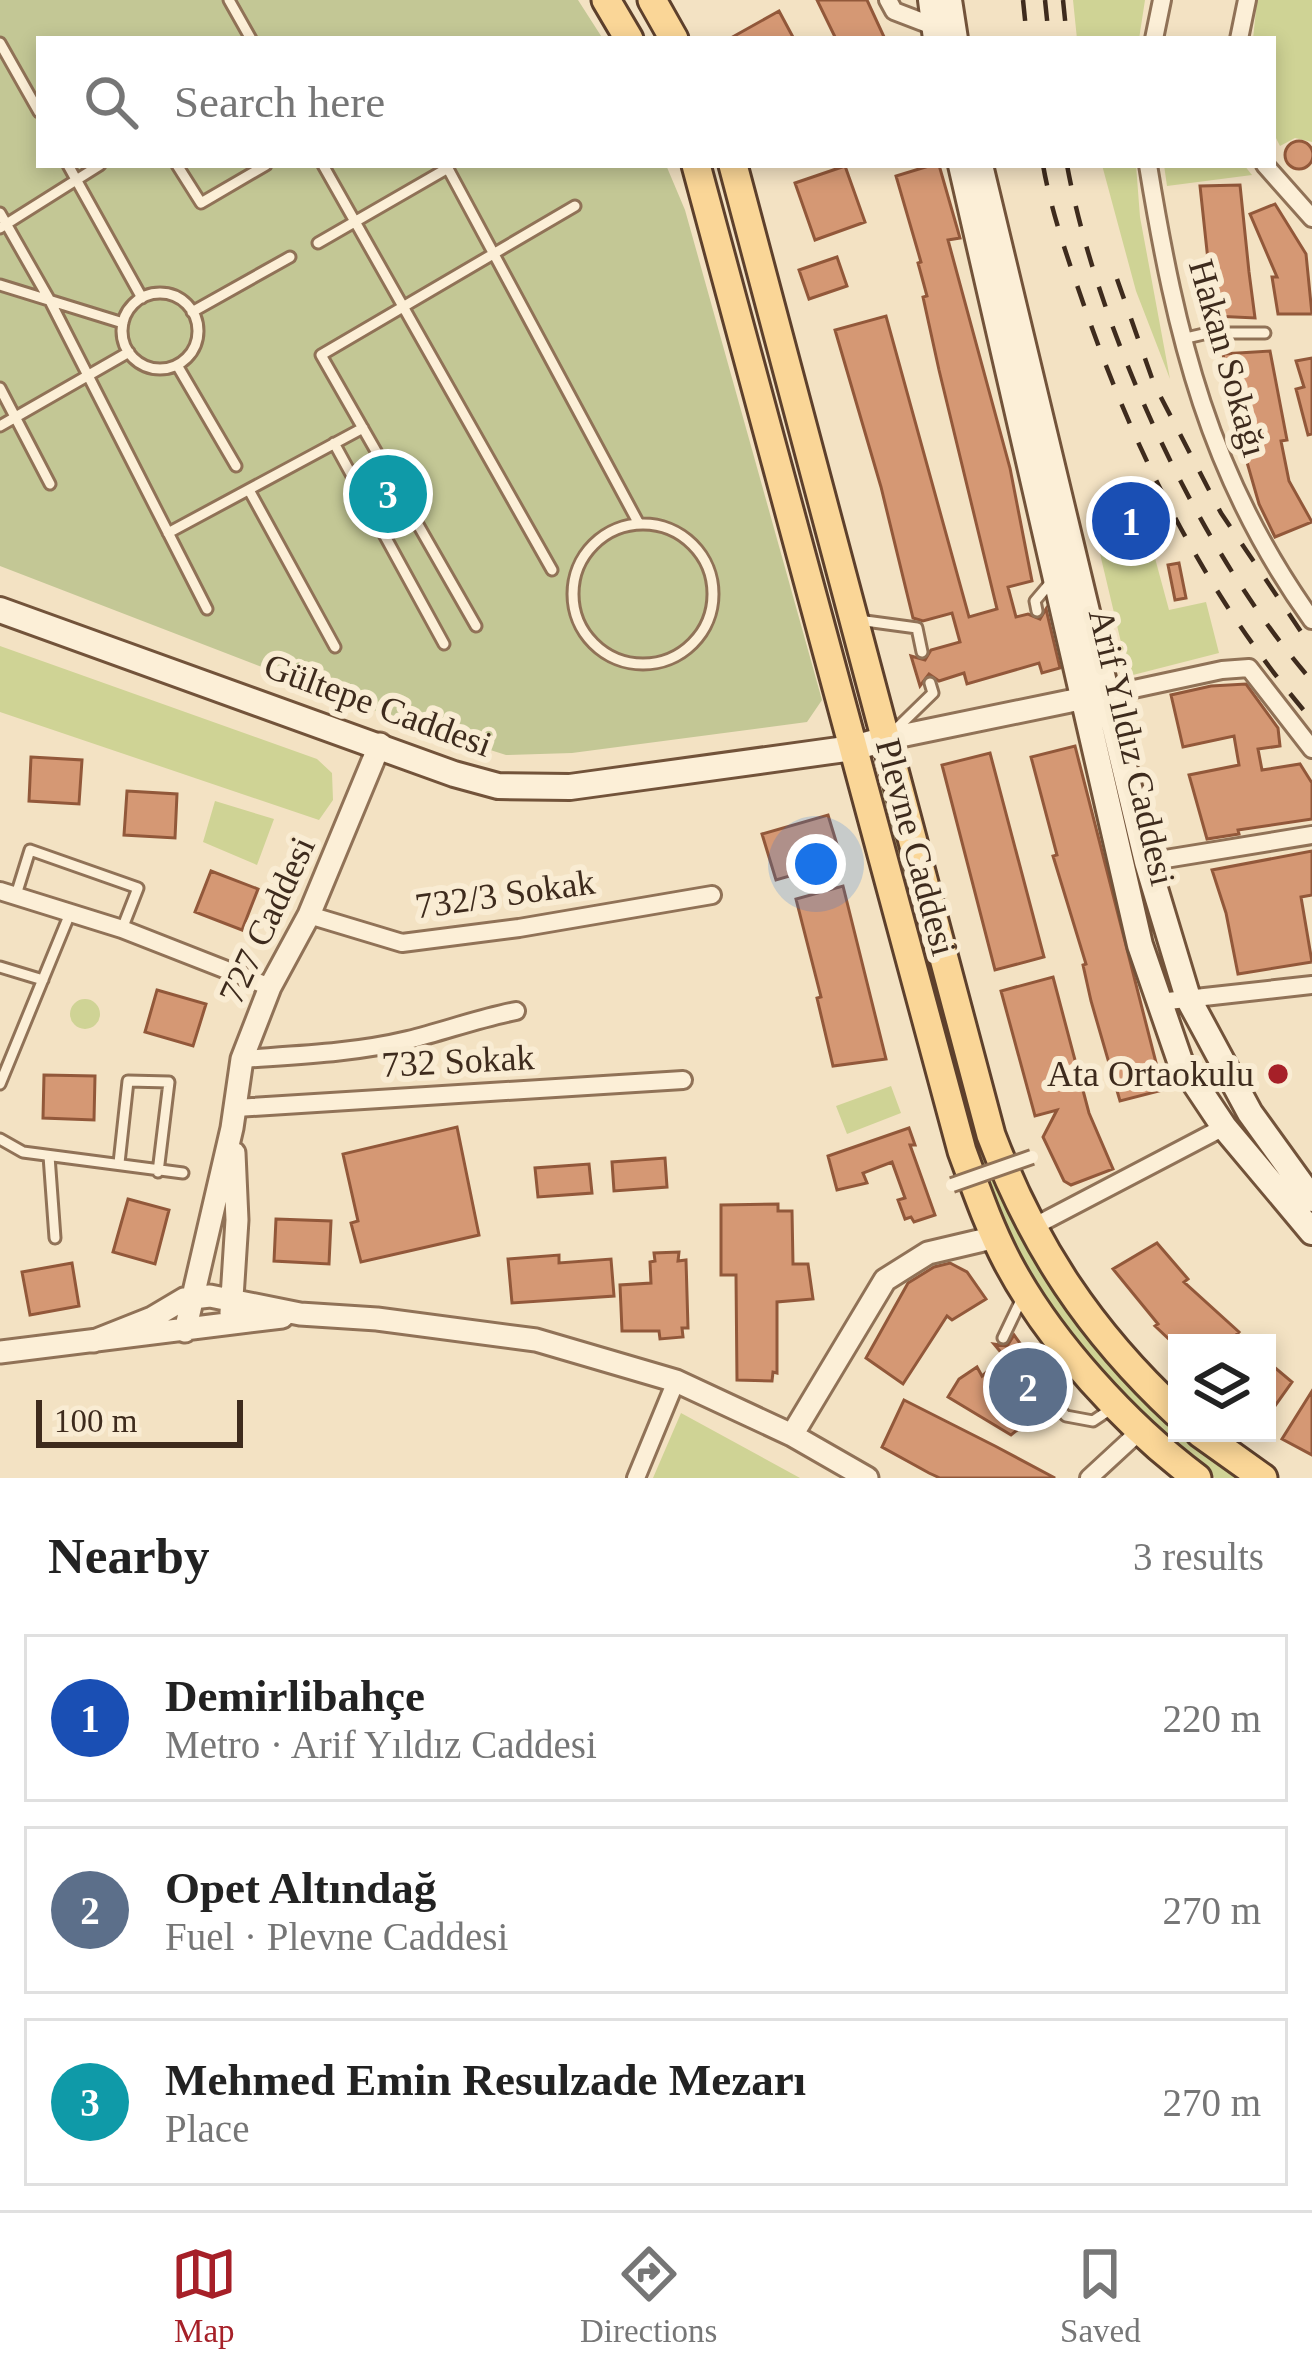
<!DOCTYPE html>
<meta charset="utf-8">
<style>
:root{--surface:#fff;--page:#f2f2f2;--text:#222;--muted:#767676;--line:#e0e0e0;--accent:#a62028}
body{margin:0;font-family:Georgia,serif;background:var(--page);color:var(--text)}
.controls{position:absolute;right:36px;bottom:36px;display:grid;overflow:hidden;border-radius:0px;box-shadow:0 6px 18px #0003}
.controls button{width:108px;height:108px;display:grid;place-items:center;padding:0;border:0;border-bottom:3px solid var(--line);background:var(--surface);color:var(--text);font:60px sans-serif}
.scale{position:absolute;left:36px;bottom:30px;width:207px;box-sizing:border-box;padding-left:12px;border:6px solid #3e2b1d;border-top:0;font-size:33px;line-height:42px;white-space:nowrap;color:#3e2b1d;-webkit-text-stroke:9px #f9ecd3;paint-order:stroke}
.you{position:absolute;left:816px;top:864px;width:42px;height:42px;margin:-30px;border:9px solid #fff;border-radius:50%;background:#1a73e8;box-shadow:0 0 0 18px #1a73e833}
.badge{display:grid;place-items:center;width:78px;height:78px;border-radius:50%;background:var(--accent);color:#fff;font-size:39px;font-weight:700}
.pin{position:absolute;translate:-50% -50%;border:6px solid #fff;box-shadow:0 3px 12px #0006}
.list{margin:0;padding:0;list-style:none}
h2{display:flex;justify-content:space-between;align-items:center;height:156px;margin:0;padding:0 48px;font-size:51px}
h2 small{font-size:39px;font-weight:400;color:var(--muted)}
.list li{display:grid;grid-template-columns:78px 1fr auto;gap:36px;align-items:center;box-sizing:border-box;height:168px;margin:0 24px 24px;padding:0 24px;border:3px solid var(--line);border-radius:0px}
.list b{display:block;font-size:45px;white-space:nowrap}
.list p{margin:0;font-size:39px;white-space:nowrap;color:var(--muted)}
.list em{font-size:39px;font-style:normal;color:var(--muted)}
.icon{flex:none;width:66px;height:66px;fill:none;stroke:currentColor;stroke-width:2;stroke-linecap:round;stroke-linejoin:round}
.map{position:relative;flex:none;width:1312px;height:1478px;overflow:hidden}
.search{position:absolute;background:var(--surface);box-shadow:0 6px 18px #0003;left:36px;right:36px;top:36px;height:132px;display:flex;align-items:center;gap:30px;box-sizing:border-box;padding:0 42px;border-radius:0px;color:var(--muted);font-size:45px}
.sheet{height:732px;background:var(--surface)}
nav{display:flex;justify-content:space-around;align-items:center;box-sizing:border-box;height:168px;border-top:3px solid var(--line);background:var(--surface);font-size:33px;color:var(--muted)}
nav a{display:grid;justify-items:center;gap:6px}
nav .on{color:var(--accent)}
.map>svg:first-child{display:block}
</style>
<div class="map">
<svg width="1312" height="1478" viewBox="0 0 1312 1478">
<rect width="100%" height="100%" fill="#f3e2c3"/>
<!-- green -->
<path fill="#cfd395" d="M1073 0H1145L1139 39H1077Z
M1257 0H1312V142L1295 138 1280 146 1273 132V39H1253Z
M1102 165H1136L1140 217 1170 379 1136 291Z
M1164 165H1244L1252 175 1167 186Z
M1142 510 1169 610 1206 602 1219 653 1129 676 1092 520Z
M0 646 317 759 332 773 333 800 319 820 0 712Z
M885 789 975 1115 1149 1403 1177 1433 1238 1478H1215C1139 1414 1066 1341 1018 1252 981 1185 964 1111 944 1037 921 955 899 873 876 791Z
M215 801 274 819 257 865 203 842Z
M70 1014a15 15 0 1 1 30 0a15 15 0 1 1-30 0Z
M891 1086 901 1113 847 1134 836 1106Z
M681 1413 800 1478H653Z"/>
<!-- cemetery -->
<path fill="#c3c795" d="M0 0H578L603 39H39V165H666L685 210 822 700 807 722 572 753 506 755 415 726 0 566Z"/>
<!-- building -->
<path fill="#d59874" stroke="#92583a" stroke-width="3" d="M817 0H867L885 39H836Z
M779 11 794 39H729Z
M1285 155a14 14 0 1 1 28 0a14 14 0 1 1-28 0Z
M932 165H939L960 238 948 240 1010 468 1032 581 1008 587 1016 617 1028 614 1040 619 1046 609 1060 668 1042 673 1039 663 967 684 964 673 939 681 929 674 920 686 911 656 925 660 931 650 960 642 952 613 923 621 913 618 881 487 835 330 886 316 969 617 997 609 939 370 923 297 927 296 918 263 921 262 896 176Z
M845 166 865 222 815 240 795 183Z
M1240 185 1249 272 1255 318 1214 316 1200 186Z
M1275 204 1306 254 1312 314H1278L1272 277H1277L1250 214Z
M837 257 847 286 809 299 799 270Z
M1270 351 1287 440 1281 441 1289 481 1312 522 1275 537 1259 504 1242 445 1223 354Z
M1312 358V434L1308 435 1296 389 1304 387 1296 361Z
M1179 563 1186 598 1175 600 1168 565Z
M1246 684 1278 728 1280 746 1258 749 1262 770 1300 764 1312 783V819L1238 830 1239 834 1207 839 1189 775 1239 765 1234 736 1183 747 1171 695 1211 686Z
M1075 746 1163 1090 1120 1101 1091 1001 1083 965 1086 964 1053 856 1057 855 1031 757Z
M990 753 1044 957 995 970 942 765Z
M31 757 82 760 79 804 29 801Z
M127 791 177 794 175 838 124 835Z
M828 815 842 861 776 880 762 834Z
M1312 851V895L1301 897 1312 962 1238 974 1226 913 1212 870Z
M211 871 258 889 242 930 195 912Z
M843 886 886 1059 833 1066 817 998 821 997 796 899Z
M1053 977 1089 1113 1113 1169 1071 1185 1064 1181 1043 1137 1057 1110 1035 1116 1001 991Z
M157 990 206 1004 193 1046 145 1032Z
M44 1075 95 1076 94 1120 43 1118Z
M457 1127 479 1235 361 1262 351 1223 358 1221 343 1154Z
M909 1128 915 1145H910L935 1215 914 1222 911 1217 905 1219 898 1200 905 1198 892 1162 863 1173 867 1183 837 1190 828 1156Z
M665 1158 667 1187 614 1191 612 1162Z
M589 1164 592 1193 538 1197 535 1168Z
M128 1199 169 1210 155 1264 113 1252Z
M778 1204V1211H792L793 1264H808L813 1299 777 1302V1373L773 1372 772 1381 737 1380 736 1275H721V1205Z
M276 1219 331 1221 329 1264 274 1261Z
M1157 1243 1188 1279 1184 1282 1239 1332 1228 1343H1173L1155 1326 1158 1324 1113 1269Z
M679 1252 678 1261 686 1260 688 1328H682L683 1337 660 1339 659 1331H622L620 1285 651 1283 650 1262 655 1261 654 1253Z
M559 1255V1263L611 1259 614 1296 512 1303 508 1259Z
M72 1263 79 1306 30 1315 22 1272Z
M950 1263 967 1272 986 1299 952 1320 947 1316 903 1384 866 1358 908 1283 934 1267Z
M1014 1335 1060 1398 1051 1396 1044 1412 1040 1406 1015 1420 1021 1427 1011 1435 948 1397 959 1379 977 1367 982 1376 1004 1356 994 1344 1007 1346Z
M1267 1361 1292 1382 1267 1417Z
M1312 1391V1455L1282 1439Z
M904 1400 995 1446 1055 1478H940L929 1473 882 1447Z"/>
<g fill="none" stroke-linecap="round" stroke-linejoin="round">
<!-- service casing -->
<g stroke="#907257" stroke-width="15">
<path id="service" d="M229 0 251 39
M0 43 39 112
M68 165 142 298
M177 165 201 203 266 165
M323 165 552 570
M446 165 639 524
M0 213 49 299 207 609
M0 228 100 165
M318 243 448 168
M0 285 123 323
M122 331a38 38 0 1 1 76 0a38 38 0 1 1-76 0Z
M192 312 290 257
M1182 339 1208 333H1265
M177 365 236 466
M0 388 50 484
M0 426 129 352
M334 443 444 644
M249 490 335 647
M573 594a70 70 0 1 1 140 0a70 70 0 1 1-140 0Z
M168 533 363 428
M1037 611 1035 601 1052 581
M858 620 917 628 922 652
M476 626 321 355 575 206
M894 731 933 693 930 683
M16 895 30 850 138 888 122 929
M0 967 43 980
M0 1084 71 911
M0 1139 23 1152 183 1173
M49 1156 55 1238
M119 1163 128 1081 169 1082 158 1172
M1003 1338 1023 1296
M1054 1404 1066 1416 1093 1421 1111 1409"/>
</g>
<!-- minor casing -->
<g stroke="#907257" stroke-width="22">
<path id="minor" d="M888 0 894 11 941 29
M1154 39 1162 0
M1239 39 1247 0
M1148 165C1176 336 1209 477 1312 620
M1265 165 1312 218
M1106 695 1222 670 1249 668 1312 749
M1147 862 1312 835
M0 891 122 929 270 987
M309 915 402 943 519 928 712 895
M1159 1002 1312 985
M242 1059C297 1055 354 1053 408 1040 445 1031 479 1018 516 1011
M236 1108 683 1080
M1031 1228 1224 1127
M636 1478 676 1381
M1089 1478 1141 1430"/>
</g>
<!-- tertiary casing -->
<g stroke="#907257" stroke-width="27">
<path id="tertiary" d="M886 739 1085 698
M231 1313 237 1220 234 1153
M185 1331 232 1128 242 1059 270 987 309 915 380 744
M94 1341 152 1318 184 1299 210 1296 300 1314 377 1319 536 1340 676 1381 792 1435 867 1478
M0 1352 282 1317
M792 1435 885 1280 928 1253 996 1237"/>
</g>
<!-- secondary casing -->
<g stroke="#72533a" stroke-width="30">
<path id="secondary" d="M931 0 936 39
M949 0 955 39
M961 165 1140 945 1180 1061 1224 1127 1312 1232
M980 165 1147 862 1188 998 1250 1113 1312 1199
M0 610 454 774 498 786 570 787 853 748 886 739"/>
</g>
<!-- primary casing -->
<g stroke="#5d402c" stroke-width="33">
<path id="primary" d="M606 0 629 39
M652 0 674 39
M696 165 962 1151C976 1189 989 1227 1008 1263 1050 1342 1126 1425 1197 1478
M733 165 991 1135C1033 1246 1090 1332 1177 1413
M1200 1433 1263 1478"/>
</g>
<!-- service -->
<use href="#service" stroke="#fcefd7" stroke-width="9"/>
<!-- minor -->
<use href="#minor" stroke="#fcefd7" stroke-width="16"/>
<!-- tertiary -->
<use href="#tertiary" stroke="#fcefd7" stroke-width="21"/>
<!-- secondary -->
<use href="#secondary" stroke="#fcefd7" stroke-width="24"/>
<!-- primary -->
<use href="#primary" stroke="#fad697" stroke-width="27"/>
<!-- rail -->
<path stroke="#3e2b1d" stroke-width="4.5" stroke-dasharray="21 21" stroke-linecap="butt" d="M1023 0 1027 39
M1045 0 1049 39
M1063 0 1067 39
M1043 165C1052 216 1070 265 1087 314 1139 462 1209 600 1312 720
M1067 165C1098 332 1200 553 1312 681
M1117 279 1154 384 1221 513 1312 648"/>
<!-- pedestrian-bridge casing -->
<g stroke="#907257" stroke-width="18" stroke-linecap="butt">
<path id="pedestrian-bridge" d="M952 1185 1032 1157"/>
</g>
<!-- pedestrian-bridge -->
<use href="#pedestrian-bridge" stroke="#fcefd7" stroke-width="12"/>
</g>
<!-- markers -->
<circle fill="#a62028" stroke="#f9ecd3" stroke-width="4.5" cx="1278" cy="1074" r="12"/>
<g text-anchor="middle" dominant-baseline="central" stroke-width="12" stroke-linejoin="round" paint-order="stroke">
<!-- street labels -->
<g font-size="36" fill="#3e2b1d" stroke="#f9ecd3">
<text transform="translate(1228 358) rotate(74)">Hakan Sokağı</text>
<text transform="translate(378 705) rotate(20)">Gültepe Caddesi</text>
<text transform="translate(1132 747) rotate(77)">Arif Yıldız Caddesi</text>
<text transform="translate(916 847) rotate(75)">Plevne Caddesi</text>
<text transform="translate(505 894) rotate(-8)">732/3 Sokak</text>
<text transform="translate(267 920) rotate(-65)">727 Caddesi</text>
<text transform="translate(458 1061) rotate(-3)">732 Sokak</text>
</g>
<!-- poi labels -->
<g font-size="36" fill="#3e2b1d" stroke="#f9ecd3" text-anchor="end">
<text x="1254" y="1074">Ata Ortaokulu</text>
</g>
</g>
</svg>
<div class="controls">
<button><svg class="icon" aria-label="layers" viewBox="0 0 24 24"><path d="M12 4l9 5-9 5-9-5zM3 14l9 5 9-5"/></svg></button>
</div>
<div class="scale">100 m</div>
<div class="you"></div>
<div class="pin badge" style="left:1131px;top:521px;background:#1a4fb4">1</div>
<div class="pin badge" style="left:1028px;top:1387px;background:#5c6f8a">2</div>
<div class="pin badge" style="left:388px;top:494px;background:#0f9aa8">3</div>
<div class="search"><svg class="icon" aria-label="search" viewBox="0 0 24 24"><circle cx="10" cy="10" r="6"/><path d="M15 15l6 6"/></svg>Search here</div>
</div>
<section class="sheet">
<h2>Nearby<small>3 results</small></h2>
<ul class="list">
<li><span class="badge" style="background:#1a4fb4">1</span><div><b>Demirlibahçe</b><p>Metro · Arif Yıldız Caddesi</p></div><em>220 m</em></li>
<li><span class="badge" style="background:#5c6f8a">2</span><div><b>Opet Altındağ</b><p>Fuel · Plevne Caddesi</p></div><em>270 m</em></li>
<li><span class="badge" style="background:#0f9aa8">3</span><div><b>Mehmed Emin Resulzade Mezarı</b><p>Place</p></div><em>270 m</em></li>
</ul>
</section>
<nav>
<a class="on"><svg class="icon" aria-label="map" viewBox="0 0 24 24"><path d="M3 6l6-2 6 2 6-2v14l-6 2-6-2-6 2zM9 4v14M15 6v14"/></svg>Map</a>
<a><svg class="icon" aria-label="directions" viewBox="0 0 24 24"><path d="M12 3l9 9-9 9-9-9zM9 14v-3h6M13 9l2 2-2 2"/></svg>Directions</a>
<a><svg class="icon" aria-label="saved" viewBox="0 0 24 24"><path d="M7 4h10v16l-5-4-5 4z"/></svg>Saved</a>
</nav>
